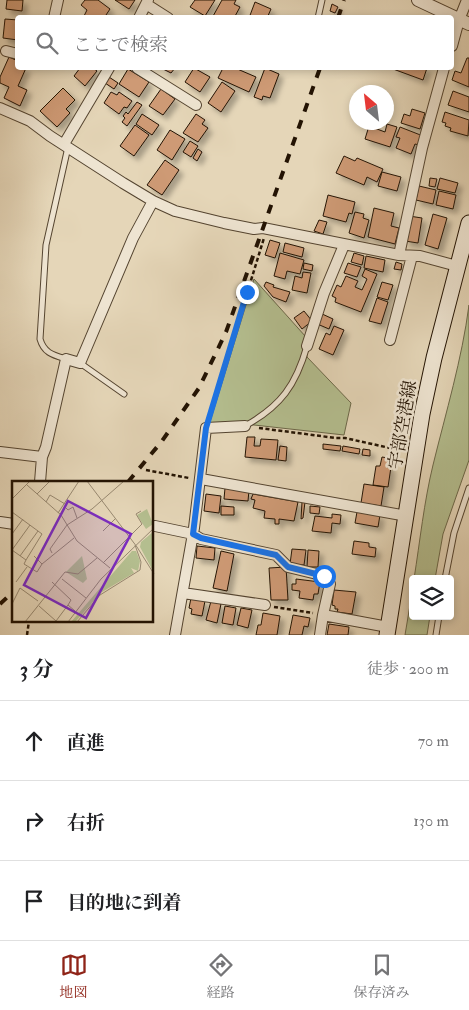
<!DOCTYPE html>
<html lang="ja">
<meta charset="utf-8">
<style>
:root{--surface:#fff;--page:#f2f2f2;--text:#202124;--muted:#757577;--line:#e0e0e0;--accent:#8f2418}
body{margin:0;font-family:"IM FELL Double Pica","Noto Serif JP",serif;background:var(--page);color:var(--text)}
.controls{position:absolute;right:15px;bottom:15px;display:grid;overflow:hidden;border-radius:5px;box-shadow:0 2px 8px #0003}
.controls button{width:45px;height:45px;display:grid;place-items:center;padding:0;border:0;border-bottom:1px solid var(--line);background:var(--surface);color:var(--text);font:25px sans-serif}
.compass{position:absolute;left:349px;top:85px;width:45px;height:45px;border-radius:50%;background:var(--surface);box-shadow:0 2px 8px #0003;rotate:332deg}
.stop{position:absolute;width:15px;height:15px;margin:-11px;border:4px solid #1a73e8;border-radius:50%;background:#fff}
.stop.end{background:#1a73e8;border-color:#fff;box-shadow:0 1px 5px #0008}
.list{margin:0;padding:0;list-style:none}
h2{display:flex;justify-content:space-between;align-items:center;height:65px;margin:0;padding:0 20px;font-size:21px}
h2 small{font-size:16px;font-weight:400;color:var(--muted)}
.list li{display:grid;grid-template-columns:32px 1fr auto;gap:15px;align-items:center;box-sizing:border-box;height:80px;padding:0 20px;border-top:1px solid var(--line)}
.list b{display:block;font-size:19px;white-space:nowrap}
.list em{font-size:16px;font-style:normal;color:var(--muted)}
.icon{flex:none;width:28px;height:28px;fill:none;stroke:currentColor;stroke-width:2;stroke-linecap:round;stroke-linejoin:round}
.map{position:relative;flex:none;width:469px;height:635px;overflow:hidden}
.search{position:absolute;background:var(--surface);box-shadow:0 2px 8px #0003;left:15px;right:15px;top:15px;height:55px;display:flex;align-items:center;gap:12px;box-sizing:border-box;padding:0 18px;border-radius:5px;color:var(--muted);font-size:19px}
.sheet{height:305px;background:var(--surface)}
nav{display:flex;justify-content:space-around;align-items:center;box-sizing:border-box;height:70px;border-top:1px solid var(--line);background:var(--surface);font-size:14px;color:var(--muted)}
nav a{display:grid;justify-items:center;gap:2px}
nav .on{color:var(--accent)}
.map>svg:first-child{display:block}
</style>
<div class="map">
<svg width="469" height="635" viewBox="0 0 469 635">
<defs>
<filter id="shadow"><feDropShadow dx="4.5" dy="4.5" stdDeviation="2.5" flood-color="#0004"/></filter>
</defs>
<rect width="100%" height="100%" fill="#e5d6b8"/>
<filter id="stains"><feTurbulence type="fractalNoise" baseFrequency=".004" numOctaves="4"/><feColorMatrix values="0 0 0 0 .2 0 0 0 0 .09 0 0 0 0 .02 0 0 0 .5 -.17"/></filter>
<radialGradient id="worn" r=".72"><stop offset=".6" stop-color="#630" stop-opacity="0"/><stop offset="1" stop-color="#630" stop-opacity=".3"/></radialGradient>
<!-- green -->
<path fill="#b4be8f" stroke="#6c6849" d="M254 279 306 337 307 357 351 403 344 435 245 424 209 425Z
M469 305V460L443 534 435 579H414C420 541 424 502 433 465 446 412 462 359 469 305Z
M413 587V616H430L427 635H405Z"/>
<!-- building -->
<path fill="#ce9a75" stroke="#231303" filter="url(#shadow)" d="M7 0H23L22 11 6 9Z
M85 0H98L110 9 104 18H83L87 10 81 5Z
M115 0H135L129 9Z
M195 0H215L205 16 190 7Z
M222 0H236L234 4 240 7 234 18H212Z
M255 2 271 9 267 18H249Z
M332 4 338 7 335 13 330 11Z
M5 19 18 20V40L3 38Z
M9 57 18 61V68H26L18 86 27 90 20 106 4 98 9 87 0 83V77Z
M467 58H469V87L452 80 455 71 461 73Z
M80 68H93L97 71 85 86 74 76Z
M161 68H175L171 73Z
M194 68 210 77 200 92 185 82Z
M223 68H235L256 77 249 92 218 78Z
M265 68 279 74 270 98 263 96 262 100 254 97Z
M394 68H427L423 80 393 69Z
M128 69 149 82 139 97 119 84Z
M109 77 118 83 114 89 105 83Z
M222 82 235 91 221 112 208 103Z
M63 88 75 100 66 109 70 113 57 127 40 111Z
M161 89 175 99 163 115 149 106Z
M453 91 469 97V112L448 105Z
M111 92 117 95 119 92 132 101 127 108 124 107 119 114 104 103Z
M137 102 142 105 127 126 122 122 125 118 123 116 126 112 128 114Z
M412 109 425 113 420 129 401 123 404 114 410 116Z
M445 112 469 120 468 136 450 131 451 128 445 126 446 123 442 122Z
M142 114 159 125 152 135 136 124Z
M196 114 205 120 202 124 208 128 198 142 183 133Z
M387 124 397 127 390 147 365 139 369 126 385 132Z
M135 125 149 135 134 156 120 146Z
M400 127 423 136 419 145 415 144 411 154 396 148 400 138 396 137Z
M170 130 185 139 172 160 157 150Z
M190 141 198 146 191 157 183 152Z
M198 149 202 152 197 161 193 158Z
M344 156 355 161 357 158 383 169 377 182 367 177 364 185 336 173Z
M165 160 179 170 162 195 147 185Z
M382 172 401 177 397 191 378 186Z
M430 178 437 179 435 187 429 186Z
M440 178 458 183 455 193 437 189Z
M419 186 436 190 433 204 416 200Z
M439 191 456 195 453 209 436 205Z
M328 195 355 202 352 214 349 213 346 222 323 216Z
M374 208 394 213 391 226 399 228 395 244 368 237Z
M355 212 364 214 363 218 369 220 364 238 349 233Z
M433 214 447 218 438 249 425 245Z
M409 216 422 218 418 243 405 241Z
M319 220 327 222 323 234 314 231Z
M270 240 280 243 275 258 265 255Z
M285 243 304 248 302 257 283 252Z
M280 253 304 260 300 274 287 271 285 279 274 276Z
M354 253 364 256 362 265 351 262Z
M366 256 385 260 383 272 364 268Z
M396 262 402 264 401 270 394 269Z
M304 263 313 265 312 271 303 269Z
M348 263 361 267 357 277 344 273Z
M365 269 377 274 361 312 335 302 336 298 332 296 337 285 341 287 346 276 358 281 355 287 362 290 367 279 362 276Z
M303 272 311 273 307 293 292 290 295 276 302 278Z
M266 282 274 285 273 287 290 292 286 302 273 297 264 286Z
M382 282 393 285 388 300 377 297Z
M377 298 388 302 381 324 369 321Z
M304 311 312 321 302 329 294 318Z
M320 313 333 319 329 329 315 323Z
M334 326 344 330 333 355 319 349 326 333 330 335Z
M247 437H255L254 446H260L261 439 278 440 276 460 245 457Z
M323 444 341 446 340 451 323 449Z
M280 446 287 447 286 461 278 460Z
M343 446 360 449 359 454 342 451Z
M363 449 370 450V456L362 455Z
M382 457 388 458 387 467H391L388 487 373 485 376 466H380Z
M364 484 384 487 381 506 361 503Z
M225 488 249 490 248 501 224 499Z
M206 494 221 496 219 513 204 511Z
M253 494 298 502 294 521 279 519V524H275V519L264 518 265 511 253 508 255 500 251 499Z
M302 502H305L303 518 301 519Z
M221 506 234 507V515H221Z
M310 506 320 507 319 514 310 513Z
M357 512 380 515 378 527 355 523Z
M332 514 341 515 340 524 332 523 331 533 312 531 315 516 332 518Z
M354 541 369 543V547L376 548 375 557 352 554Z
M197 546 215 548 214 560 196 558Z
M292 549 306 550 304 565 290 564Z
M308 550 319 551 318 567H307Z
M221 551 234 554 227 591 213 588Z
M286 567 288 600H271L269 568Z
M296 579 320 582 318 594H314L313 600 299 598 300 591 292 590V584H296Z
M334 590 356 592 352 614 337 612 338 609H335V606L332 605Z
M191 598 205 601 202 616 191 614 192 609 189 608Z
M211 601 221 604 217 623 206 620Z
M225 606 236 608 233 625 222 623Z
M241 608 252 610 248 628 237 625Z
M263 613 280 616 277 635H256L258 625H261Z
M293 615 310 618 308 627 304 626 302 635H289Z
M329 624 349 627 348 635H327Z"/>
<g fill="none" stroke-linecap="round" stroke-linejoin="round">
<!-- service casing -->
<g stroke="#544430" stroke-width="7">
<path id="service" d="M318 18 322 0
M66 359C53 355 44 353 40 339L46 245 68 147
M80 363 124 394
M245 426C281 406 296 385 307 346
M445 579 454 533 469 488
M436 635 439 616"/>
</g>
<!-- minor casing -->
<g stroke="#544430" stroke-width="12">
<path id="minor" d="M146 4 168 18
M54 18 58 0
M139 18 148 0
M452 46 459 20 467 0
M6 51 18 54
M137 68 196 105
M0 108 30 121 50 136 123 183 153 201 175 211 224 223 254 229 263 228 399 255 420 256 457 266
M64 144 109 68
M399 255 422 148 444 68
M390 340 412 256
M307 346 324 293 344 245
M0 452 42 457 40 482
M42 457 46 447 66 359 80 363 133 238 153 201
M201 479 407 516
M0 522 14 524
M155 526 193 534 201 539 276 555 288 567 325 576 330 584 323 615
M183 593 265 605
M175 635 194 528 206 428 245 426
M320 635 323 615 388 627"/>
</g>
<!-- tertiary casing -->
<g stroke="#544430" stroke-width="14">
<path id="tertiary" d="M418 0 469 24"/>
</g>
<!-- secondary casing -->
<g stroke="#231303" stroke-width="17">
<path id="secondary" d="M387 635 422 414 434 358 469 223"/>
</g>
<!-- path -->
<path stroke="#231303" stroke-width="2.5" stroke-dasharray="4 2.5" stroke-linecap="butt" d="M209 417 264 238
M259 428 336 438H345L390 448
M146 470 189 478
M274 607 313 613
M27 635 29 621"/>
<!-- service -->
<use href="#service" stroke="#eee4d1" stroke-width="5"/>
<!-- minor -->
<use href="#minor" stroke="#eee4d1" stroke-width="10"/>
<!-- tertiary -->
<use href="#tertiary" stroke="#eee4d1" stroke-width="12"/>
<!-- secondary -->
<use href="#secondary" stroke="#eee4d1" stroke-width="15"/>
<!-- rail -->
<path stroke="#231303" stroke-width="4" stroke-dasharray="9 9" stroke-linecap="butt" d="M338 18 344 0
M128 482 162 441 199 388 226 332 320 68
M0 604 14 591"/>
</g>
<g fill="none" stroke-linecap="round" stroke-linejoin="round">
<!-- route -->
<path stroke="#1a73e8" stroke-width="6" d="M247 292 206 428 193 534 201 538 276 555 288 567 324 576"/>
</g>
<g text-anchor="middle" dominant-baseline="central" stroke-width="5" stroke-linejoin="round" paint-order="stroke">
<!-- street labels -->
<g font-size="18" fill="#231303" stroke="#eee4d1">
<text transform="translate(403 425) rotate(-80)">宇部空港線</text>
</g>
</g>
<!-- overview -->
<g transform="translate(12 481)">
<rect width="141" height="141" fill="#e5d6b8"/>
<path d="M135 28 141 43 134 48 125 34ZM141 51V90L128 66 129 61ZM120 70H124L128 80 126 90 119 87 122 92 90 111 63 141H59ZM70 75 75 98 71 102 54 91Z" fill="#b4be8f"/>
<path fill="none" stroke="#978870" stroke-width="1" d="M75 0 125 66 142 93M15 4 49 34 65 60 98 87M25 13 38 0M0 18 18 0M34 21 38 14 53 23M54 27 56 29 61 26 65 37M0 31 26 50 8 75M46 32 67 0M55 44 80 28 112 0M91 50 103 38M0 53 11 38M0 69 14 79 30 53 26 50M0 69 18 44M40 72 38 68 55 44M14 79 12 83 25 91 30 83 22 75M91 82 130 43 124 33 129 30M30 83 62 57M50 98 74 117M4 101 15 86M40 101 59 119 56 124M0 123 8 107 26 120M27 125 44 140 56 124 63 130M13 141 53 91 66 93 85 77M56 141 89 98 142 47M65 141 88 114 128 89 129 81 123 64"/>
<path fill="#7b2cbf" fill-opacity="0.15" stroke="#7b2cbf" stroke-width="2.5" d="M56 20 119 53 74 137 12 104Z"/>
<rect width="141" height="141" fill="none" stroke="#231303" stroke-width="2.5"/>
</g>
<rect width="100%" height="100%" filter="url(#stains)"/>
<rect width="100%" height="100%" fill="url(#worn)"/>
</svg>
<div class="controls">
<button><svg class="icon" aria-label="layers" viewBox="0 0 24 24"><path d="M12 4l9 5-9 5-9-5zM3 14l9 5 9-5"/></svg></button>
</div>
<svg class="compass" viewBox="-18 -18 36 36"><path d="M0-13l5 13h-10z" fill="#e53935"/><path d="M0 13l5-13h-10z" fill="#757577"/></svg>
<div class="stop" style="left:324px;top:576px"></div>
<div class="stop end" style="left:247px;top:292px"></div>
<div class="search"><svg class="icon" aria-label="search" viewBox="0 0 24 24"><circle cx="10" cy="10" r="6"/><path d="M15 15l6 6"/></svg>ここで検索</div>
</div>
<section class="sheet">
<h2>3 分<small>徒歩 · 200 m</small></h2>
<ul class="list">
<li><svg class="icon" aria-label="ahead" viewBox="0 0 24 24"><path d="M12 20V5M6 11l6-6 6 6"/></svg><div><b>直進</b></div><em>70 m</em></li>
<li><svg class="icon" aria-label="right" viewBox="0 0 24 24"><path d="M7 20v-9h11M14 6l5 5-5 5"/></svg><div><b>右折</b></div><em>130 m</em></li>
<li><svg class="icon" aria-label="arrive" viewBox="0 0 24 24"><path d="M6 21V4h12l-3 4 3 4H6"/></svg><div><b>目的地に到着</b></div></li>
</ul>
</section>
<nav>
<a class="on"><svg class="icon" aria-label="map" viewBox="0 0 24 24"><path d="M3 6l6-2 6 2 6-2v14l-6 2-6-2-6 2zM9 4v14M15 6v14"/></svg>地図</a>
<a><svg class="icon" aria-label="directions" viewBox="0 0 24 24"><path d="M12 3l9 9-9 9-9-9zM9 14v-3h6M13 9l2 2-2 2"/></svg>経路</a>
<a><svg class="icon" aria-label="saved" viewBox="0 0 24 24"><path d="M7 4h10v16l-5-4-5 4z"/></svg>保存済み</a>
</nav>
